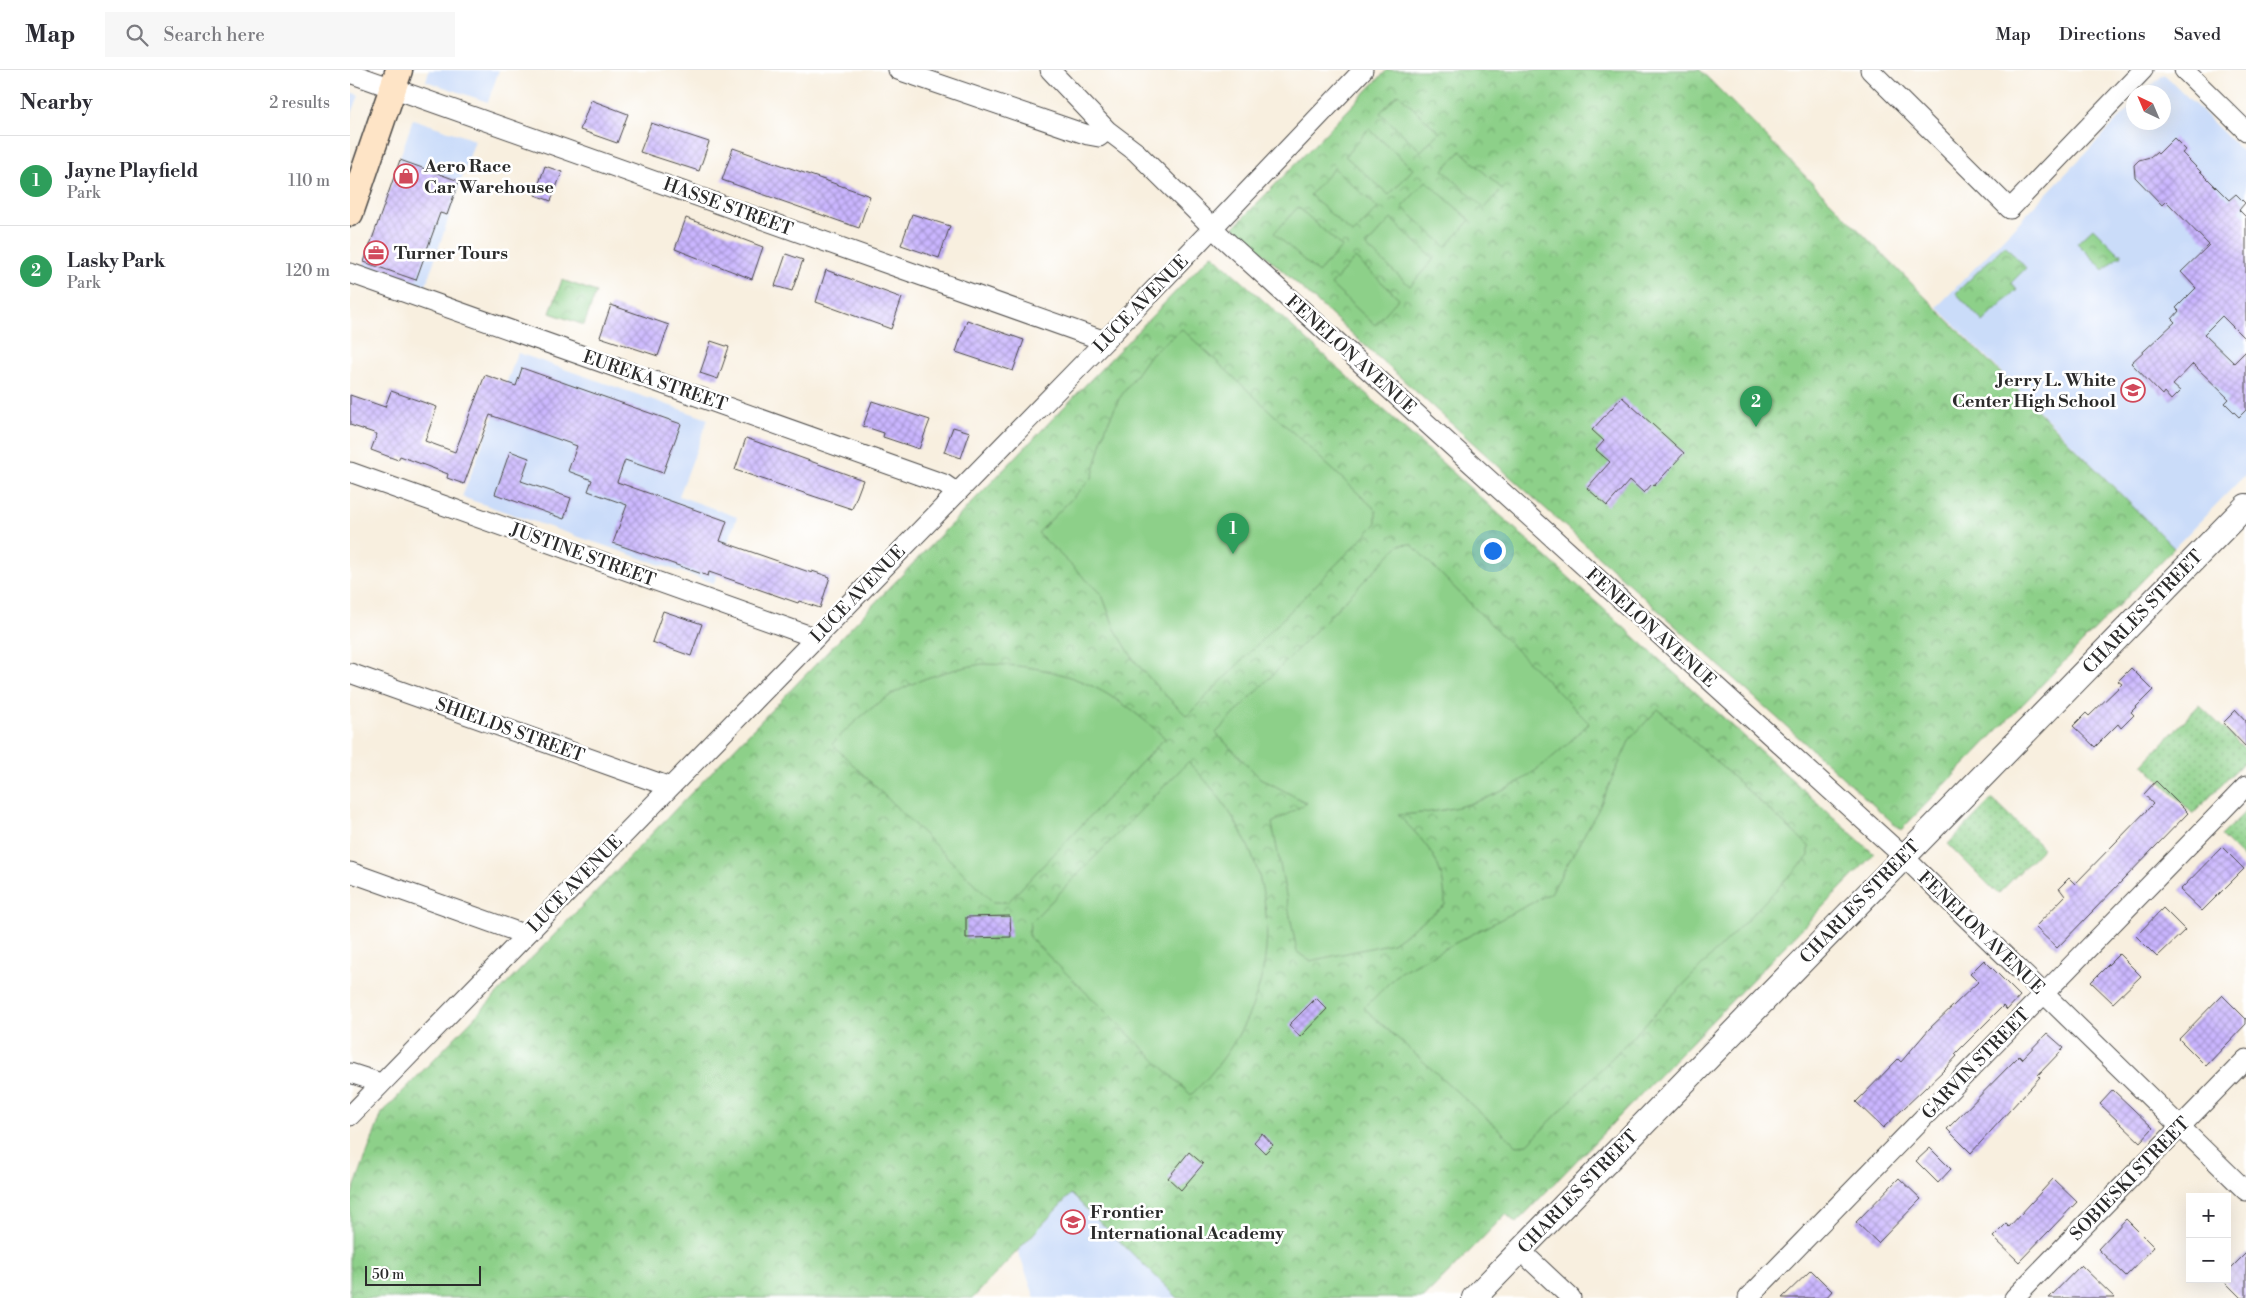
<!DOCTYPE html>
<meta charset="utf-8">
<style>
:root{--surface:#fff;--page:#f7f7f7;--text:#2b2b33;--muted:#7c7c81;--line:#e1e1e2;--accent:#d1495b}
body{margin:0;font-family:"Libre Bodoni",serif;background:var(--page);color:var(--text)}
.controls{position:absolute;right:15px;bottom:15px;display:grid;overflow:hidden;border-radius:0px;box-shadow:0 5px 20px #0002}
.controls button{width:45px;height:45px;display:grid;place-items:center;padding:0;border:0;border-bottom:1px solid var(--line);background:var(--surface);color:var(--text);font:25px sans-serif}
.compass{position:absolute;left:1776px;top:15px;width:45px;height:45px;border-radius:50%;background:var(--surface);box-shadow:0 5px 20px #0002;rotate:316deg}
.scale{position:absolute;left:15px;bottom:12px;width:116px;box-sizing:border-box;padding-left:5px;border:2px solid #2b2b2b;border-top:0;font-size:14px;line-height:18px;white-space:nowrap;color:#2b2b2b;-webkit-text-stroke:4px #fff;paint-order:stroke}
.you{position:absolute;left:1142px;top:480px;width:18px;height:18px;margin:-12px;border:4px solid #fff;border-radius:50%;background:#1a73e8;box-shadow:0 0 0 8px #1a73e833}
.badge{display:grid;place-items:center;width:32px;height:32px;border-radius:50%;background:var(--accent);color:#fff;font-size:16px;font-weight:700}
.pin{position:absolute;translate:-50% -41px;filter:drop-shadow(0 1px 2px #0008)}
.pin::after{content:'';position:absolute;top:26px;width:18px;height:15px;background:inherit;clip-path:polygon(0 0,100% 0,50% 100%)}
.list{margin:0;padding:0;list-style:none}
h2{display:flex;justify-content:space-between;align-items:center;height:65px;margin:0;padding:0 20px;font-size:21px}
h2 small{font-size:16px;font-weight:400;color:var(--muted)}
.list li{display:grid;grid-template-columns:32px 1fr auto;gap:15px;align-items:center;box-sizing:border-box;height:90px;padding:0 20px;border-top:1px solid var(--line)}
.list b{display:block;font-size:19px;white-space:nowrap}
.list p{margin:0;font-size:16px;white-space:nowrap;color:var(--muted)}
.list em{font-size:16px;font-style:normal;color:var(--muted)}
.icon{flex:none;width:28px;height:28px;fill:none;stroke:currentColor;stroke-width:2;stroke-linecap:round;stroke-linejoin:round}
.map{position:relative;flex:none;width:1896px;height:1228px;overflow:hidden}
header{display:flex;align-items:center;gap:30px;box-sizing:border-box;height:70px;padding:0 25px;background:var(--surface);border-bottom:1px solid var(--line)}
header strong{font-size:24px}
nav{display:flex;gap:28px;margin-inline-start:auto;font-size:18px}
.search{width:350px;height:45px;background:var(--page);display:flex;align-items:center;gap:12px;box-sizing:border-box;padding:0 18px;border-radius:0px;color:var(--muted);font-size:19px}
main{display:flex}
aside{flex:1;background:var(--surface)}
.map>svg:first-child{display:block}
</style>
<header>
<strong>Map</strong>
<div class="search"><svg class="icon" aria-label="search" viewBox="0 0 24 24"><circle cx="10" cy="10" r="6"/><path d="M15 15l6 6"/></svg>Search here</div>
<nav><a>Map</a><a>Directions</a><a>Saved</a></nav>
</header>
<main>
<aside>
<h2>Nearby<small>2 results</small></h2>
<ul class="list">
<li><span class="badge" style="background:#2e9e5b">1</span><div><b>Jayne Playfield</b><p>Park</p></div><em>110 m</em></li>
<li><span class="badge" style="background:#2e9e5b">2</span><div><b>Lasky Park</b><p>Park</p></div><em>120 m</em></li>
</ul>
</aside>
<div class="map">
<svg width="1896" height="1228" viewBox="0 0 1896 1228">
<defs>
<pattern id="grass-dots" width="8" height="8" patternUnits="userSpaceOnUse" patternTransform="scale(1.25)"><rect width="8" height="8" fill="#8dd089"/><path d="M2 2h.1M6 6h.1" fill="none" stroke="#73a970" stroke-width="1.8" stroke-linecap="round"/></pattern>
<pattern id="park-crowns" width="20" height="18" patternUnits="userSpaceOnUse" patternTransform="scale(1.25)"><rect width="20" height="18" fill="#8dd089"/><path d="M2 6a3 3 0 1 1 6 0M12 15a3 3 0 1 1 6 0" fill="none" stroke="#73a970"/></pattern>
<pattern id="building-cross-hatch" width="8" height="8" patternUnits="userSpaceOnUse" patternTransform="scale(1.25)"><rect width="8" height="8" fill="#cab6ff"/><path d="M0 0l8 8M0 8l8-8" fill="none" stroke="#a494cf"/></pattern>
</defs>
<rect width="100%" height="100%" fill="#fff"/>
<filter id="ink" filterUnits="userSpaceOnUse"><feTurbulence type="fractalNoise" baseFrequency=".02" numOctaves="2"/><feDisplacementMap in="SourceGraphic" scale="10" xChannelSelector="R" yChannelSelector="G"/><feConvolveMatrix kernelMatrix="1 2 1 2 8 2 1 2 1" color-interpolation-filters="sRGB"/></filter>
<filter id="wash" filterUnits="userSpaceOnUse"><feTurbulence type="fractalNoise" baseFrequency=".0096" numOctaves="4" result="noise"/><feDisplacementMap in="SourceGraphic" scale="20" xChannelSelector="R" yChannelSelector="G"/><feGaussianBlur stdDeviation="1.12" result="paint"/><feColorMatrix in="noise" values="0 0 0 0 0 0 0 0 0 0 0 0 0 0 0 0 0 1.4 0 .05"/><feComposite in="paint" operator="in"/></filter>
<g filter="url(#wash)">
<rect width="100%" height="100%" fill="#f8efdf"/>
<!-- built -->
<path fill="#cadcf9" d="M79 0H149L138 32 76 11Z
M1814 4 1896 85V404L1824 478 1587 237 1783 34 1784 52H1814V22H1795Z
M0 22 9 25 0 49Z
M63 49 125 70 75 218 13 197Z
M168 283 358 349 329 426 387 447 364 513 112 427Z
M721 1124 829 1228H685L668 1181Z"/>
<!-- grass -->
<path fill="url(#grass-dots)" stroke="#5c7e5a" d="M1849 635 1896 680V690L1843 744 1793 694Z
M1642 729 1693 778 1648 824 1598 774Z
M1896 741V791L1871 766Z"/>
<!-- park -->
<path fill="url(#park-crowns)" stroke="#5c7e5a" d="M1037 0H1350L1824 478 1551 760 884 157Z
M1743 158 1768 183H1772L1771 187H1768L1754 200 1727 173Z
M1655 175 1676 198 1661 213 1667 220 1633 252 1606 223Z
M862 184 1524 784 1166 1153 1156 1144 1074 1228H828L721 1124 623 1228H0V1129L32 1043Z
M212 210 246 222 234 255 200 243Z"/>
<!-- pitch -->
<path fill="#8dd089" stroke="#5c7e5a" d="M1048 24 1089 62 1071 81 1030 43Z
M1019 59 1063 99 1039 125 995 86Z
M1111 81 1152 119 1134 138 1093 100Z
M984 98 1028 138 1003 164 960 125Z
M1076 111 1120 150 1096 177 1052 137Z
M948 137 992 177 968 203 924 163Z
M1041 149 1084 189 1060 216 1016 176Z
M1005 188 1049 228 1025 255 981 215Z
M832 259 1026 440V454L837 646 807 617 784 590 765 559 752 525 688 463 742 408 756 357 769 329 799 286Z
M1061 474 1239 653C1177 715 1137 740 1048 745 1077 774 1095 792 1095 835L1043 873 960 891 947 882 922 753 957 733 910 708 866 663 1049 475Z
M632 594C712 595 757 615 815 668L658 832H643L482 674C530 625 564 606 632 594Z
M1308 639 1459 776V786L1178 1074 1166 1075 1014 938 1050 902 1201 823 1248 740 1280 669Z
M838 692C940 792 945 924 841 1025L679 867 680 853Z"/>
<g id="blocks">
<!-- building -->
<path fill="url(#building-cross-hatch)" d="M241 30 278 44 267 73 230 60Z
M301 53 359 72 349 101 290 82Z
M1824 68 1836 80 1832 83 1879 130 1886 124 1895 133 1889 140 1896 147V270L1872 246 1854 264 1884 293 1896 281V340L1889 347 1875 333 1879 329 1843 294 1823 315 1830 321 1821 330 1814 322 1812 325 1781 293 1825 252 1822 249 1829 241 1826 238 1846 218 1831 202 1859 175 1816 131 1812 135 1785 107 1784 95 1789 90 1800 87 1806 82 1808 84Z
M383 78 520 126 509 158 372 110Z
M50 90 109 111 97 145 90 143 66 210 14 192Z
M195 96 212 102 201 131 185 125Z
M562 144 600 156 589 188 551 175Z
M336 148 413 177 402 209 325 179Z
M436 184 453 190 442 221 425 216Z
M476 200 552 228 541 259 466 232Z
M261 235 319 255 308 286 250 267Z
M617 250 674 270 663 301 606 282Z
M361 271 379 277 368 309 350 303Z
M172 298 331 354 313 403 275 390 267 412 377 451 370 471 462 503V501L480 507 470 538 449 531 448 533 359 502 358 506 263 473 277 435 238 421 242 410 218 401 227 376 140 345 114 414 97 408 98 404 50 386 48 390 21 380 27 364 0 355V325L35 337 41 321 87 337 75 371 105 382 135 305 166 316Z
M1272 327 1334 383 1304 416 1302 414 1294 423 1280 410 1257 436 1237 418 1260 392 1246 380 1254 371 1242 360Z
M522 331 580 350 569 379 533 367 534 363 513 356Z
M603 357 620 362 611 388 594 382Z
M396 368 513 410 502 439 385 400Z
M160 381 179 388 171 411 221 428 214 449 145 424Z
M313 541 352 554 341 586 302 572Z
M1781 598 1803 620 1781 642 1784 645 1771 658 1768 654 1745 677 1723 656 1736 643 1739 646 1772 614 1768 611Z
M1886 640 1896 651V677L1873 653Z
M1806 711 1838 743 1707 878 1685 857 1715 826 1709 818 1719 808 1725 814 1803 734 1794 724Z
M1872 777 1894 799 1852 841 1830 820Z
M1813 838 1835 860 1807 887 1786 866Z
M660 846 661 867 616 868V847Z
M1769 884 1791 906 1763 933 1741 912Z
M1634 890 1670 926 1657 940 1653 936 1605 984 1607 986 1595 999 1533 1058 1506 1032 1548 989 1551 992 1579 959 1628 912 1620 904Z
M1872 925 1896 949V954L1856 996 1829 969Z
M966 928 977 939 950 967 939 955Z
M1697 963 1714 978 1688 1005 1690 1007 1621 1083 1597 1059 1669 986 1672 989Z
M1763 1020 1803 1058 1790 1072 1750 1034Z
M912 1063 923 1075 915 1083 904 1072Z
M1580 1078 1601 1099 1588 1113 1566 1091Z
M839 1082 853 1094 831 1120 818 1108Z
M1549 1108 1571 1129 1528 1173 1506 1152Z
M1703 1109 1727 1132 1669 1192 1643 1167 1656 1154 1659 1157Z
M1776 1149 1804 1177 1776 1206 1748 1179Z
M1896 1183V1228H1891L1872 1209H1877V1202Z
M1731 1195 1765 1228H1699Z
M1461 1200 1482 1221 1476 1228H1432Z"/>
</g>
</g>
<g filter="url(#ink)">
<use href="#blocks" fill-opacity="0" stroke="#4a4846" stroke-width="1"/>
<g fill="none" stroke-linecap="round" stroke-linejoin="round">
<!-- minor casing -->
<g stroke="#4a4846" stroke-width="21">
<path id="minor" d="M548 0 738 65 749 67 757 60
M700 0 757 60 786 82 873 168 1554 787 1896 1121
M1520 0 1660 139 1793 0
M1834 0 1896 61
M0 3 755 271
M0 203 594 414 607 423
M0 402 466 568
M0 603 320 717
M0 802 176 865
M0 1003 31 1013
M0 1046 755 271 1013 0
M1171 1181 1221 1228
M1398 1228 1896 716
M1664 1228 1896 989"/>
</g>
<!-- tertiary casing -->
<g stroke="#4a4846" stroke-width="26">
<path id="tertiary" d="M1124 1228 1896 436"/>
</g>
<!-- secondary casing -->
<g stroke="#4a4846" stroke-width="29">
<path id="secondary" d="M0 143 49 0"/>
</g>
<!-- minor -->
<use href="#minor" stroke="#fff" stroke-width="19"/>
<!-- tertiary -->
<use href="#tertiary" stroke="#fff" stroke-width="24"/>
<!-- secondary -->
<use href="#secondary" stroke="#fee4c6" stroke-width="26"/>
</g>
</g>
<!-- icons -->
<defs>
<g id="shop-ring" transform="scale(1.25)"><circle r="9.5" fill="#fff" stroke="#d1495b" stroke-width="1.5"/><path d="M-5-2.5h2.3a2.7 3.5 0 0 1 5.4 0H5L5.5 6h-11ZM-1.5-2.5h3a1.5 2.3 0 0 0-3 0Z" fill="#d1495b"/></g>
<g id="office-ring" transform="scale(1.25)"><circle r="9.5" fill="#fff" stroke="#d1495b" stroke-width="1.5"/><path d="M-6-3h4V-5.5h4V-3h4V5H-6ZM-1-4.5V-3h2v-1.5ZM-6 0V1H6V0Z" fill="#d1495b"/></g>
<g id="school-ring" transform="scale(1.25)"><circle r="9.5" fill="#fff" stroke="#d1495b" stroke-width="1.5"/><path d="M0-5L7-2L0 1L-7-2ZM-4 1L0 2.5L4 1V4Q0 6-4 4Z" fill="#d1495b"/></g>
</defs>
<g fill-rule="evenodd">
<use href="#shop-ring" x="56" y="106"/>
<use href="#office-ring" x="26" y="183"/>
<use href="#school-ring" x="1783" y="320"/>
<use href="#school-ring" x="723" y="1152"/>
</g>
<g text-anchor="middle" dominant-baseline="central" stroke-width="5" stroke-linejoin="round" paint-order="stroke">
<!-- poi labels -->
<g font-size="18" font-weight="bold" fill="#2b2b2b" stroke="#fff" text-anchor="start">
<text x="74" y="96">Aero Race<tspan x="74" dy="21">Car Warehouse</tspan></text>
<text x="44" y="183">Turner Tours</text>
<text x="1766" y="310" text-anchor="end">Jerry L. White<tspan x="1766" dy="21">Center High School</tspan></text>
<text x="740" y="1142">Frontier<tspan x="740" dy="21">International Academy</tspan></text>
</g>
<!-- street labels -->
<g font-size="18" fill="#2b2b2b" stroke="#fff">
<text transform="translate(378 137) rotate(20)">HASSE STREET</text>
<text transform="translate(791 234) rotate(-46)">LUCE AVENUE</text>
<text transform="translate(1001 285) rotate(42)">FENELON AVENUE</text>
<text transform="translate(305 311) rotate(19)">EUREKA STREET</text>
<text transform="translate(233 485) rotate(20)">JUSTINE STREET</text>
<text transform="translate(508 524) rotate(-46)">LUCE AVENUE</text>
<text transform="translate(1793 542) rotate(-46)">CHARLES STREET</text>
<text transform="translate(1301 558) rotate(42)">FENELON AVENUE</text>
<text transform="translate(160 660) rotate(20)">SHIELDS STREET</text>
<text transform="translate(225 814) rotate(-46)">LUCE AVENUE</text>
<text transform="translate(1510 832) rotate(-46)">CHARLES STREET</text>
<text transform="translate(1631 863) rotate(44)">FENELON AVENUE</text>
<text transform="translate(1626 994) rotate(-46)">GARVIN STREET</text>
<text transform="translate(1780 1109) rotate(-46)">SOBIESKI STREET</text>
<text transform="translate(1228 1122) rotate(-46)">CHARLES STREET</text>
</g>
</g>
</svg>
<div class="controls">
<button>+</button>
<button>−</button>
</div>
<svg class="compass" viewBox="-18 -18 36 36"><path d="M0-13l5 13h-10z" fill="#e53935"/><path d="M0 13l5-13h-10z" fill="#7c7c81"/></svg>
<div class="scale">50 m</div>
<div class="you"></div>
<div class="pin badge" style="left:883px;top:484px;background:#2e9e5b">1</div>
<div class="pin badge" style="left:1406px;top:357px;background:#2e9e5b">2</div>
</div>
</main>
